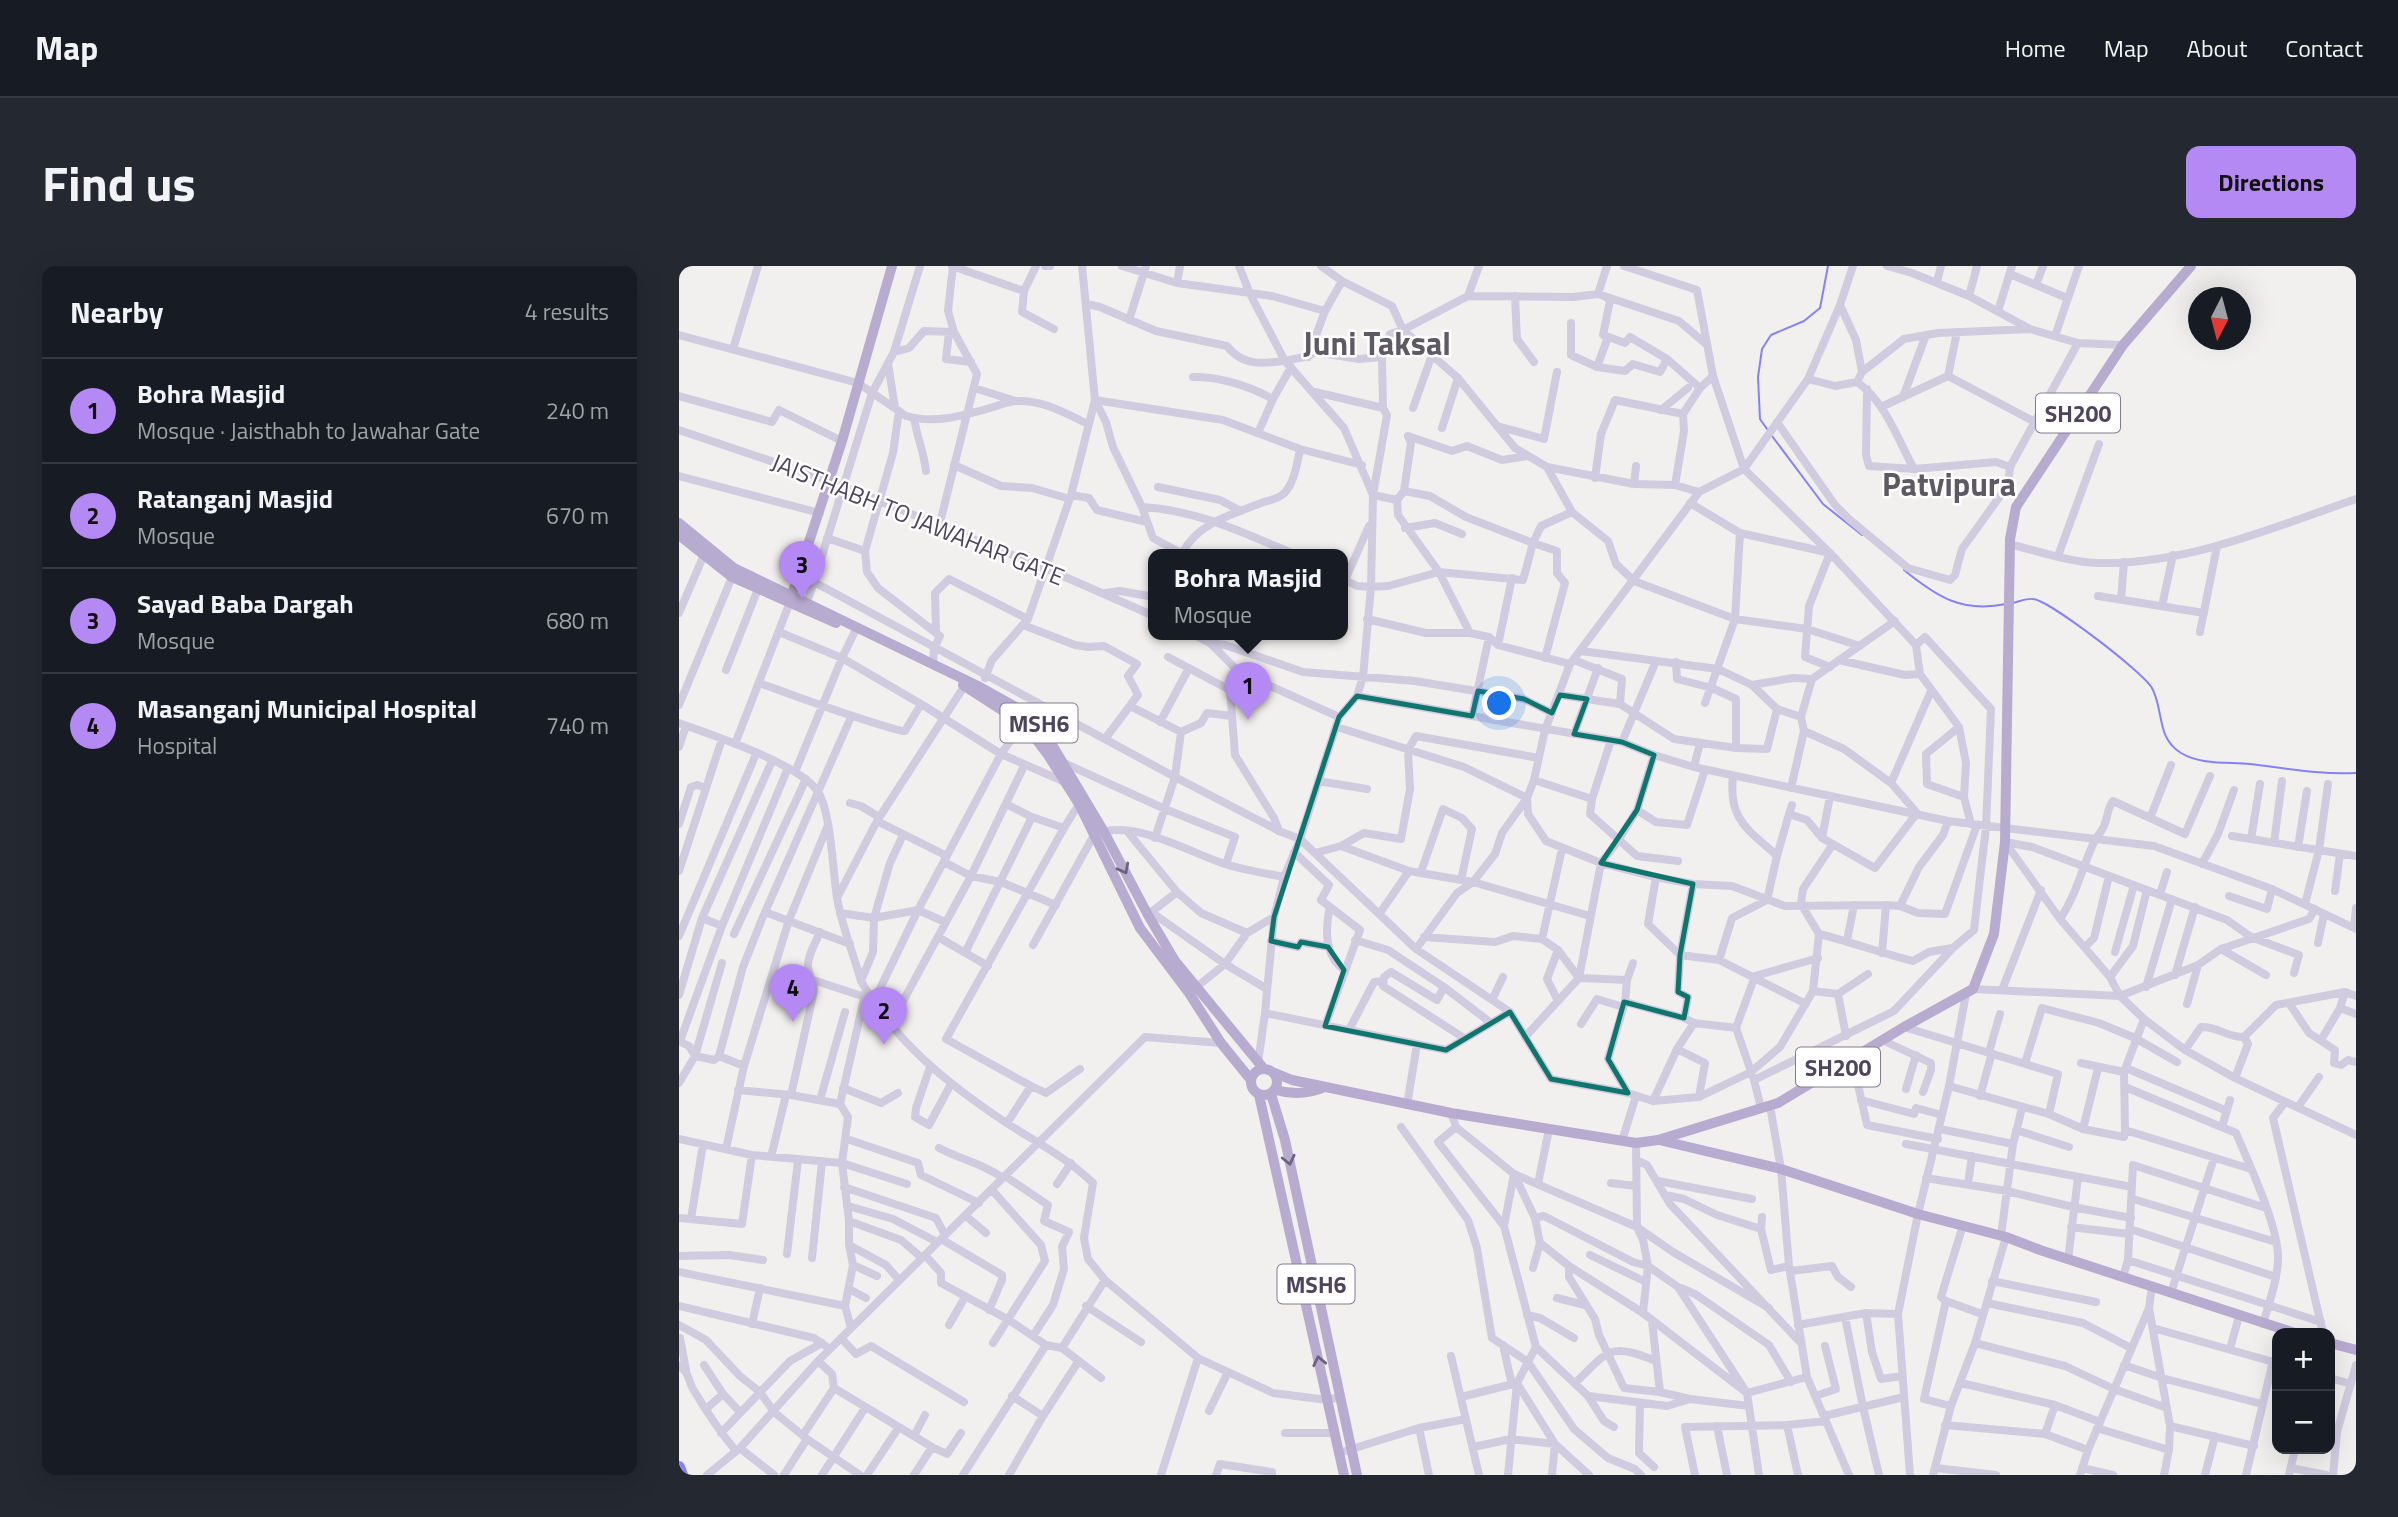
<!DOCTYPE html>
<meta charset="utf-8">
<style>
:root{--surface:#171b24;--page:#242831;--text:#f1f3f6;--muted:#9ea1a6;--line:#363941;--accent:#b489f4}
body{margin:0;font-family:"Titillium Web",sans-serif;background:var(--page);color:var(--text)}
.controls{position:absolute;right:21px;bottom:21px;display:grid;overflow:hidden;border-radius:14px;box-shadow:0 7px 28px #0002}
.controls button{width:63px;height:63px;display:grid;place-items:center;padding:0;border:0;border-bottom:2px solid var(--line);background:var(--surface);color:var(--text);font:35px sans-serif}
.compass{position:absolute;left:1509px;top:21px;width:63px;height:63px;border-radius:50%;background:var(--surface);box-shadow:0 7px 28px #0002;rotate:186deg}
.you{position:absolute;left:821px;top:438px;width:24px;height:24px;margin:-18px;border:5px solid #fff;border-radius:50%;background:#1a73e8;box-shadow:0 0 0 10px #1a73e833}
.badge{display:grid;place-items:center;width:46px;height:46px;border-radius:50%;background:var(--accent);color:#111;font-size:23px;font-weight:700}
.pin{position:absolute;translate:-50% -58px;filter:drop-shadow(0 2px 4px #0008)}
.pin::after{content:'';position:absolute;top:37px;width:24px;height:21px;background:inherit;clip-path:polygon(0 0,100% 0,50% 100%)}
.popup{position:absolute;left:469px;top:283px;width:200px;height:91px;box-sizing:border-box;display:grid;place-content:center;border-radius:14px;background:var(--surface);filter:drop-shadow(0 2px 5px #0005);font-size:23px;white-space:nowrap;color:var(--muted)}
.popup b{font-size:26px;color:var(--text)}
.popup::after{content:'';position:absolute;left:50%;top:100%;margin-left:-14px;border:14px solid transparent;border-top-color:var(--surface)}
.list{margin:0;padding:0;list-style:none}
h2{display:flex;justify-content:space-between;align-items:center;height:91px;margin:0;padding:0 28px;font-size:30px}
h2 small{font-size:23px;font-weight:400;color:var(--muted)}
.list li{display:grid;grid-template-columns:46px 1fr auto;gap:21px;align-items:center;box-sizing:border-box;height:105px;padding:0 28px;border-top:2px solid var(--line)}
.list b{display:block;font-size:26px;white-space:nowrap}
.list p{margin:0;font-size:23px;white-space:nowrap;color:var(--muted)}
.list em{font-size:23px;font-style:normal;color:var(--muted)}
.map{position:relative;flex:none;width:1677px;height:1209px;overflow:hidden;border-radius:14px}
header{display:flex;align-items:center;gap:42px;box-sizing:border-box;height:98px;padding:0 35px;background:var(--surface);border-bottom:2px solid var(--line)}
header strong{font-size:33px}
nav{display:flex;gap:38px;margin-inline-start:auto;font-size:24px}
.intro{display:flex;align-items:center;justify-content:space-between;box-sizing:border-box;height:168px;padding:0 42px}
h1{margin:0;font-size:49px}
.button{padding:18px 32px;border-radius:14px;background:var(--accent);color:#111;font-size:24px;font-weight:700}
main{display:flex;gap:42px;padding:0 42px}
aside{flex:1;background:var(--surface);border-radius:14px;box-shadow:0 7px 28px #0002}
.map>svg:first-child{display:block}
</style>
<header>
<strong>Map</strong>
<nav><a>Home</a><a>Map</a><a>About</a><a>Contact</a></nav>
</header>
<div class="intro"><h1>Find us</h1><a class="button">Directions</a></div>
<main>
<aside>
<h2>Nearby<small>4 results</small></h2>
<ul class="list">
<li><span class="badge">1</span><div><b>Bohra Masjid</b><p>Mosque · Jaisthabh to Jawahar Gate</p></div><em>240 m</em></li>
<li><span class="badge">2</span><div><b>Ratanganj Masjid</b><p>Mosque</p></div><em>670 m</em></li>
<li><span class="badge">3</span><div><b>Sayad Baba Dargah</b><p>Mosque</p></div><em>680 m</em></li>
<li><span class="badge">4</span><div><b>Masanganj Municipal Hospital</b><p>Hospital</p></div><em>740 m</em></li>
</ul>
</aside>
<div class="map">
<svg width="1677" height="1209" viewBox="0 0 1677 1209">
<rect width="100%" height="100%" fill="#f1f0ee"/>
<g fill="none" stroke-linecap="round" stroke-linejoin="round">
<!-- stream -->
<path stroke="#8880f5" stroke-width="2" d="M1088 163 1081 153 1079 111 1083 83 1092 69 1125 55 1141 42 1149 0
M1093 170 1144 238 1183 269
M1225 304C1258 331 1283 347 1327 338
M1333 337C1339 336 1348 332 1354 333 1370 334 1464 406 1473 422 1485 444 1477 472 1502 487 1522 499 1549 496 1571 498 1605 502 1642 509 1677 507"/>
<!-- river -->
<path stroke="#8880f5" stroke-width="12" d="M0 1201 3 1209"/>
<!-- minor -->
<path stroke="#d1cbe0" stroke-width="8" d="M241 0 215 86 193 127 135 316 496 511 600 565 621 573 737 683 831 746 872 813 949 827 974 835 1020 831 1072 806 1101 781 1134 725 1140 668 1122 638 1124 623 1154 578
M273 0 345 25 357 0
M366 0H371
M403 0 416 134 427 156 434 181 463 241 474 272 504 288
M443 0 498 17 593 30 646 45 663 15
M560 0 571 28 606 95 665 162 694 229 718 234 725 225 751 230 787 251 854 277 862 260 893 246
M642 0 663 15 713 40 724 64 779 112 836 182 868 201 893 246 929 275 937 298 955 315 1056 353 1128 363 1181 380
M945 0 1018 24 1034 110 1065 203 1151 287 1237 379 1241 408 1280 461 1287 497 1285 531 1292 558
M1174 0 1161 39 1129 113 1065 203 1020 226 891 398 866 464 855 514 848 532 849 548 867 575 922 597 977 611 1014 618 1053 620 1106 640 1207 639 1221 640 1239 647 1266 648 1298 559
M1208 0 1233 7 1290 30 1351 63 1399 77 1444 79
M1331 8 1388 32
M1258 16 1262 0
M498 17 501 0
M1357 19 1364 0
M345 25 343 46 375 63
M919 28 928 0
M789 30 800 0
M836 30 838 73 855 96
M1290 30 1298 0
M927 31 931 35 924 69 946 77 951 71 988 93 1021 122
M408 38 421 41 477 65 548 80C564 101 586 98 610 94 619 92 628 92 636 86L680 93 703 91 711 68 724 64 789 30 894 31 919 28 1000 55 1028 79
M1161 39 1177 74 1183 106
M1319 45 1333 0
M450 54 467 0
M892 57V89L918 101 946 105 954 98 981 106 988 93
M270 66 267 93 292 96
M0 69 179 117 227 150C255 158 283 150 311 142 319 140 329 135 338 135 364 134 386 147 409 158
M1376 70 1400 0
M54 83 79 0
M215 86 230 82 245 65 275 66
M629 91 646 45
M209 97 216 142
M918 101 929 71
M1269 110 1278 66
M514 111C542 111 570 120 594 133
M1129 113 1156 120 1178 116C1206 135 1219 174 1235 203
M1178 116 1183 106 1225 73 1259 67 1351 63
M295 122 337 135
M1188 123 1187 189 1190 200 1235 203 1317 196 1331 201
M636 126 704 142
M0 130 93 156 100 144 163 175
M1224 131 1247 69
M1202 141 1269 110 1354 155
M734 142 753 89
M982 144 1009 122
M235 152C238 171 245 186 247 205
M1098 156 1156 239 1170 253 1229 302 1271 314 1276 309 1283 283 1329 219 1331 201 1399 77
M818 160 865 173 878 106
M763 162 779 112
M0 164 151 215 368 303 475 350
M579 167 594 133 612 101
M275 199 322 220 353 222 391 233
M868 201 955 218 996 219 1020 226
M0 210 141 247
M916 212 922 168 936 134 1004 148 1021 122 1034 110
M955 218 957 200
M996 219 1005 165 1004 148
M479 221 541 234 562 245
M725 225 732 177 729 170 773 185 788 180 823 194 849 190
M392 229 410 232 418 244 468 256
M718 234 719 249 760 306 791 367 810 371 819 379 891 398
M1011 237 1061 267 1151 287 1130 340 1126 391 1151 401
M463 241C518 244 565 267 615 288
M260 261 298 108 275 66 269 45 274 0
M726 262 756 257 783 268
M148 272 186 285 188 306 199 322 257 367
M1330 278C1359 285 1390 296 1419 297 1507 299 1596 261 1677 233
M186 285 214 187 220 145
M504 286C518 258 553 248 582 237 588 235 598 233 603 229 615 220 618 198 621 183
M1379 290 1420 178
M664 313 678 320 692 321 709 320 760 306 844 314 854 277 878 285V307L886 317 866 392
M666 314 690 260
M426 327 441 325 475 331
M1419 330 1525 347
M1442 334 1445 296
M128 336 135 316
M1483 340 1494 289
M0 347 27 284
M688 353 747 367H791
M344 359 396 379 409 381 425 380 458 398 449 410 459 429 426 473
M100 366 163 392 242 438 322 488 386 516
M1521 366 1538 280
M513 368 531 377 560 406 660 451
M531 377 546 379 624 406 736 415 845 433 873 447
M819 379 833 312
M902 385 1039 403 1073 419 1098 443 1122 451
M489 391 551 424
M1160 394 1226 409 1241 408
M997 396 998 413 1033 422 1057 433V482
M254 398 255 382 261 370 257 367 256 327 270 313 349 353
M47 404 79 323
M560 406 551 424 556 489 595 552 600 565
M306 412 313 394 349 353 392 229 416 134 544 154 621 183 683 199
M80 417C128 434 175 452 223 465H226L242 438
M1073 419 1114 412 1133 413
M881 429 941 438 943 413 895 394
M678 430 684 411 692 321 694 229 708 149 704 142 703 91
M1026 437 1056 353 1061 267
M941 438 995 473 1057 482 1088 483 1098 443
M0 439 53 311
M451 440 502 466 496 511 476 572
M793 450 810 371
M481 456 510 402
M0 457C32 469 122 498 139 526 152 546 154 606 158 632 163 660 174 687 182 715 216 776 269 818 326 856 357 876 387 891 414 917L405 972 409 993 426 1014 519 1092 594 1127 648 1134 661 1131
M658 461 785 501 848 532 823 567 816 588 794 616 778 627 737 683
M1280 461 1247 488 1248 518 1285 531
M1125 465 1122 451 1133 413 1216 355
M502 466 522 457 528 447 553 450
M895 468 919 402
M932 474 913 533 911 548 958 590 999 595
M943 476 977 395
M56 478 111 336
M0 481 7 460
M385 497 486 543 556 571 547 598
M1015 501 1021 477
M116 506 163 392 178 361
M855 514 913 533
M639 515 688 523
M1212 517 1252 425
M1112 522 1125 465 1165 483 1212 517 1238 547 1196 602 1143 572 1128 554 1110 548 1113 539
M171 537 182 540 200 551
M327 538 353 551 385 562
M958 544 975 489
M1471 552 1492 499
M198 555 268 590
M0 558 12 521 18 519 27 522
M448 565 498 626 522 647 568 667
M1553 570 1677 590
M1143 572 1151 530
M1572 573 1581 518
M1326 576 1381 653 1431 711 1441 730 1465 753 1506 784 1556 812 1677 869
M1326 576 1353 581 1548 654 1572 671 1620 689 1615 707
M1595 577 1603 515
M662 580 685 567 722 573 731 523 729 484 737 470 860 492
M1619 581 1628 525
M615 586 650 619 642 634 651 641C646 663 645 689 665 704
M636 587 662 580 730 605 794 616 911 650
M1098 590 1110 548
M265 596 292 610 322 616 377 639
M1523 598 1539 568 1555 524
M0 605 43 473
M742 606 764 543 783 552 793 563 782 614
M977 611 969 658 1001 689 1040 694 1127 738
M1656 625 1661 588
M1481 628 1488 606
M1550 630 1588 643 1593 623
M158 632 198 555 288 416
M1626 638 1640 584 1649 518
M1221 640 1240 601 1264 569 1269 555
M86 646 171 678
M472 646 546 698 588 723
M161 647 195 652 239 644 266 656
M701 647 730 605
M470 648 498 626
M23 652 43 660
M1381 653C1398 628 1403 601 1416 574 1419 569 1423 565 1425 560 1429 551 1428 542 1434 535L1506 568 1531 510
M1675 662 1677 642
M55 668 127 513
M1140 668C1172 676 1202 687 1234 695L1250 686 1273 682
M0 670 77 488
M259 671 309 700
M745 671 816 676 834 670 863 673 879 684 900 712 948 714
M863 673 883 583
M676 674 709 684 765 721 812 757
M592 675 619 681 622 676 649 681
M1168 675 1175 639
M1639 677 1645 648
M354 679 415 569C452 551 509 586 546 598 565 604 585 607 605 611
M1406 681 1415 672 1430 610
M1542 683 1587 709
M1436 686 1455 619
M286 687 353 551
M1203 687 1207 639
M1040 694 1053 652 1088 634 1098 590C1069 563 1049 554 1054 510
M1496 709 1516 641
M1431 711 1454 680 1468 624
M134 714 186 731
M182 715 194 686 195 652 211 597 224 569
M765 721 758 734 712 706 705 711 704 720 785 772
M1467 721 1493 633
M515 723 546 698 568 667 595 651
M1294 723 1441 730 1519 699 1542 683 1630 653 1636 643
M187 724 161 838 169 851 163 897 170 955 222 974 243 992
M1323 724 1362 624
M1134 725 1159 728 1167 770
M1159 728 1189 708
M0 729 23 652 93 495
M813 734 824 711
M195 735 239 644 322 488 335 470 346 459
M879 735 868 713 879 684
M946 736 1005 752 1015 757 1057 762 1075 814 1082 842
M1610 737 1630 767 1656 784 1655 797 1662 799 1669 794 1677 796
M1508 738 1519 699
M1661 742 1677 748
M586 747 767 784 831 746
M1005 752 1009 731 999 726 1001 689 1014 618
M902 758 918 733 944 741
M211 759 292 610 345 500
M646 760 681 664 651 641
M1225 761 1379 808 1370 848
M1057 762 1076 710 1139 692
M670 764 695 716 704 715
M846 771 900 712 922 597 939 575 958 544 977 556 1008 559 1026 504
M1203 774 1252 797V804L1244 826
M1642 774 1661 742 1666 726
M0 775 10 780 16 790 35 794 40 790 65 800
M1 775 43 660 109 502
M998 783 1026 797 1020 831
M1506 784 1522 761C1538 760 1550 772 1565 771L1597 739 1666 726 1677 730
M1310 786 1321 748
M40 790 64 701 83 653 172 451
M1173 792 1188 859 1259 873
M579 797 586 747 595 651 605 611 621 573 660 451 678 430 943 476 975 489 1015 501 1269 555 1475 580 1593 623 1677 663
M1346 797 1363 742 1420 757 1456 772 1498 796
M1402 797 1445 806
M251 801 237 842 236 851 250 859 272 818
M1447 802 1548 845
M1556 812 1569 778 1565 771
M1075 814 1215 745 1275 681 1295 664 1307 561 1312 443 1246 371 1237 379
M0 817 16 790 43 697
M352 820 267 773 385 562 400 538
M1270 820 1370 848 1404 863 1445 871 1446 864 1572 903
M1446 821 1557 867C1570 898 1601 963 1599 995 1598 1016 1590 1037 1584 1058
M164 822 202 837 219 827
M1227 823 1237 789
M59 824 112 829 161 838
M949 827 929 793 946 736 948 714 954 697
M112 829 135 725C135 716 130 710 129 701 128 690 137 676 141 666
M1301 830 1313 787
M141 834 166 746
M1182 834 1235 848 1237 842 1263 849
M974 835 998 783 1015 757
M1606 836 1594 852 1644 1067
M728 839 738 778
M1091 840 1102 903 1110 1000 1128 1111 1170 1209
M1619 841 1640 811
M772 847 777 861 835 908 958 961 994 986 1090 1042
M328 857 352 820 367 827 401 803
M722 861 789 954 798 982 813 1072 849 1096 895 1163 929 1192 956 1203 962 1209
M777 861 759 876 825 960
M1543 861 1551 834
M1261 863 1334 878
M1404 863 1419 802
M1337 864 1390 881
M1446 864 1445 806 1465 753
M0 873 73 889 163 897 228 918
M168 873 239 897 242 909 300 937
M943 875 957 830
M957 877 958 961 964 974 969 1000 964 1047
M1227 878 1453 921
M260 882C283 894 303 897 324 912
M47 883 65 800 110 654 149 559
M92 891 107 829
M957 894 968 899 991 938 1120 1075
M835 908 856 952 861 977 890 1000 964 1047 1068 1127 1128 1111
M835 908 825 960 857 1081 909 1130 925 1155 935 1161
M326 910 369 939 365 955 390 966 383 981 385 1003 374 1039 354 1070
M1247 912 1328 925 1394 941 1452 952
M979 915 1073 933
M932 917 957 920
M378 918 392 897
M859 918 870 863
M1289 918 1293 890
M165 921 257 952 266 969
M313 924 362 979 366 995 314 1077
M986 929 1005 933 1038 949 1082 963
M1454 933 1597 976
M169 940 214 953 258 976
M287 950 307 967
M1083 951 1082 963 1092 1004 1110 1000
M0 952 63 958 73 889
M856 952 865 950 954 996 969 1000 999 1021 1068 1127 1080 1209
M12 953 24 878
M170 955V979L174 999 166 1040 172 1062
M1284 959 1262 1031 1267 1035 1303 1048
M1392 961 1450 968
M1451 963 1597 1011
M1322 970 1334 878 1343 842
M262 973 323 1009V1014L310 1044
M170 979 207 999 220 1014
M108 988 119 894
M246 989 262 1007V1017L330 1054 367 1079 383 1082 422 1112
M911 989 967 1016
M0 990 50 989 84 994
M133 992 143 896
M1389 994 1399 911
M1449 994 1642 1056
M174 999 198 1010
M890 1000V1011L916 1053 920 1069 945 1122 981 1126 1011 1133
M854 1002 861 977
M1112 1005 1153 1000 1159 1011 1172 1021
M0 1006 166 1040
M1444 1011 1449 994 1454 899 1587 942
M1313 1015 1417 1036
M1002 1022 1016 1028 1090 1079 1112 1116
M170 1023 187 1032
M1492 1027 1535 892
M878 1032 906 1039
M1267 1035 1245 1133 1272 1140
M1308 1037 1404 1057 1452 1082
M0 1040 135 1072 151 1083
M407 1040 462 1076
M1470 1042 1491 1160 1490 1184 1485 1209
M1187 1047 1193 1086 1202 1113 1223 1110
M848 1049 861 1052 895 1072
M1166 1051 1184 1141 1200 1209
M973 1055 981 1126
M73 1058 81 1022
M0 1059 27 1074 61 1110 81 1126 95 1146 128 1173 181 1209
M270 1059 286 1031
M1119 1059 1187 1047 1219 1048
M1474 1062 1598 1097
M1 1072 7 1104
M162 1072 177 1088 192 1080 285 1136
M1296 1077 1386 1100 1435 1123 1488 1142
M824 1079 833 1119
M383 1082 426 1014
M1551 1083 1560 1050
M772 1090 800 1209
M139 1095 153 1108 155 1122 253 1181 268 1188 282 1167
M25 1099 44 1128 61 1146
M1445 1099 1483 1112 1583 1138
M0 1100C10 1106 9 1114 14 1123 27 1145 41 1166 57 1185
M1651 1112 1672 1118
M838 1117 876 1178 910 1209
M896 1117C931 1084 929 1076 977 1095
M1282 1117 1376 1139 1421 1156
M333 1130 364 1150
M909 1130 988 1140 1011 1133 1070 1140
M1136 1130 1157 1123 1146 1080
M782 1131 838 1117
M961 1137 960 1187 975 1201
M27 1143 44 1128
M530 1145 549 1106
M1145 1150 1225 1131
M1108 1159 1119 1209
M1266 1159 1366 1168 1409 1184
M1038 1160 1048 1209
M1491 1160 1575 1180
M740 1162 750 1209
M1418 1162 1490 1184
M42 1167 111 1095 143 1077
M606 1167H655
M1366 1168 1376 1139
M124 1169 155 1122
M235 1170 246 1149
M794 1181 832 1173 876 1178 873 1209
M61 1182 95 1209
M660 1187 740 1162 787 1153
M541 1198 593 1206V1209
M1257 1202 1317 1209
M1403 1202 1434 1209
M1612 1202 1647 1209
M28 1209 61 1182 139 1095 466 771 542 777
M105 1209 128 1173
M143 1209 186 1142
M188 1209 220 1161
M235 1209 253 1181
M284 1209 367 1079
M330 1209 364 1150 399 1096
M482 1209 519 1092
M537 1209 541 1198
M829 1209 838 1117 857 1081
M1016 1209 1006 1161 1108 1159 1147 1155
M1231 1209 1219 1048 1239 948 1270 820 1287 728
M1254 1209 1272 1140 1296 1077 1327 971
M1401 1209 1409 1184 1470 1042 1473 1021
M1526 1209 1536 1170
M1567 1209 1594 1095
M1610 1209 1616 1183
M1654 1209 1658 1166 1677 1099"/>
<!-- major -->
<path stroke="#b8abd0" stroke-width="10" d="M0 257 55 302 301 421 342 444 360 457 424 564 469 649 496 695 585 803
M0 269 53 311 157 357
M111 334 163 175 213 0
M284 419 346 459 369 489 400 538 461 662 510 727 542 777 572 814
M572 816a13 13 0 1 1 26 0a13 13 0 1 1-26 0Z
M596 807 613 814 772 847 957 877 979 874 1099 837 1225 761 1294 723 1315 668 1326 576 1331 273 1337 241 1444 79 1512 0
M597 824C614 829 630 828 646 821
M592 828 606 874 678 1209
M580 829 665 1209
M980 874 1102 903 1239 948 1327 971 1361 984 1616 1067
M1651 1077 1677 1084"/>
</g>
<!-- one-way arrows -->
<defs><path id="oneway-chevron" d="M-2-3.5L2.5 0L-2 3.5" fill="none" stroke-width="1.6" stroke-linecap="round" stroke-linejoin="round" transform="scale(1.75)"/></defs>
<g stroke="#6d6380">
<use href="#oneway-chevron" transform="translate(445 603) rotate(62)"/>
<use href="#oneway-chevron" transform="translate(610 894) rotate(77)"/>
<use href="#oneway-chevron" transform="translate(640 1095) rotate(-102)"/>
</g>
<!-- marked area -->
<path fill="none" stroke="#0f766e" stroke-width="5" stroke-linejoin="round" d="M799 425 845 433 873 447 881 429 908 433 895 468 943 476 975 489 958 544 922 597 1014 618 1001 689 999 726 1009 731 1005 752 945 736 929 793 949 827 872 813 831 746 767 784 646 760 665 704 649 681 622 676 619 681 592 675 595 651 660 451 678 430 793 450Z"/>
<g text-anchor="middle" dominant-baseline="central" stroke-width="5" stroke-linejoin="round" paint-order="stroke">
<!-- shield labels -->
<g fill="#fff" stroke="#827c8e" stroke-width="2">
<rect x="1357" y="127.5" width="84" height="39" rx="5"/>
<rect x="321.5" y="437.5" width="77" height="39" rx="5"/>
<rect x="1117" y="781.5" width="84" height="39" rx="5"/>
<rect x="598.5" y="998.5" width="77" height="39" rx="5"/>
</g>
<g font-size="23" font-weight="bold" fill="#4d445d">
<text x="1399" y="147">SH200</text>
<text x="360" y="457">MSH6</text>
<text x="1159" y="801">SH200</text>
<text x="637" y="1018">MSH6</text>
</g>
<!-- street labels -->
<g font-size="24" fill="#4d445d" stroke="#fff">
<text transform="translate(239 253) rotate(22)">JAISTHABH TO JAWAHAR GATE</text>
</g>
<!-- district labels -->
<g font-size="32" font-weight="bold" fill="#5e5a64" stroke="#fff">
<text x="698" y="77">Juni Taksal</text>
<text x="1270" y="218">Patvipura</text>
</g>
</g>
</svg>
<div class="controls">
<button>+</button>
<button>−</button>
</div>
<svg class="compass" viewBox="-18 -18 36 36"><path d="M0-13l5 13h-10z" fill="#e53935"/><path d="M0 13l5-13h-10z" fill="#9ea1a6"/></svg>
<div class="you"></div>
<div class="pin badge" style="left:569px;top:454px">1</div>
<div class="popup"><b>Bohra Masjid</b>Mosque</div>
<div class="pin badge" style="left:205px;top:779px">2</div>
<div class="pin badge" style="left:123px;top:333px">3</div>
<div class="pin badge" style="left:114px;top:756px">4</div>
</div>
</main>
